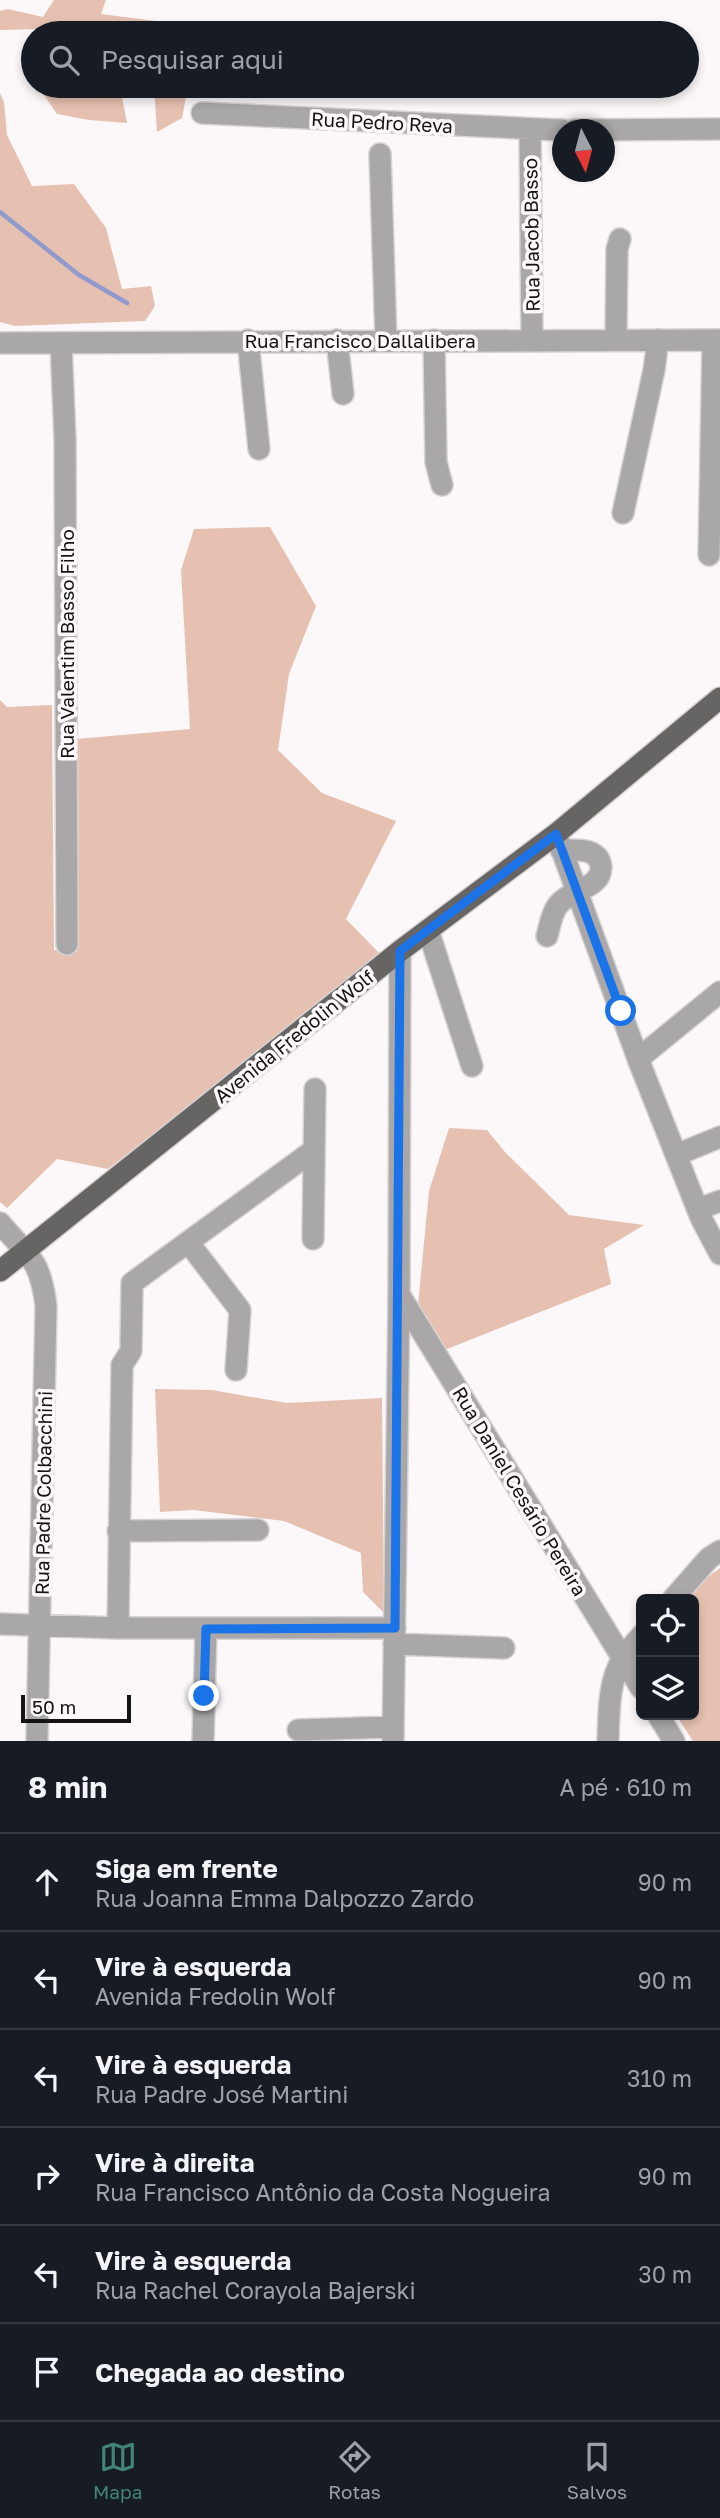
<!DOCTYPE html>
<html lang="pt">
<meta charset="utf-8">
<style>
:root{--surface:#171b24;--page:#20242c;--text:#f1f3f6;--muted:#9ea1a6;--line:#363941;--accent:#418478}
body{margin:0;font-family:"Golos Text",sans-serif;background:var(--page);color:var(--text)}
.controls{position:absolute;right:21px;bottom:21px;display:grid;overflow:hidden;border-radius:10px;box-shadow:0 4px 10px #0003}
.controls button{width:63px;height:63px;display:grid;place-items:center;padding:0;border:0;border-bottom:2px solid var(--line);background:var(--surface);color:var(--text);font:35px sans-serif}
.compass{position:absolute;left:552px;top:119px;width:63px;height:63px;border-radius:50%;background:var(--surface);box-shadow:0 4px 10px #0003;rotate:174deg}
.scale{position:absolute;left:21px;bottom:18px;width:110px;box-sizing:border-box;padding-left:7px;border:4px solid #141314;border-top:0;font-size:19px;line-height:24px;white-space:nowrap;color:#141314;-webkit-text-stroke:5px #fcf8fa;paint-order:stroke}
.stop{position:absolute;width:21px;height:21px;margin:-16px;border:5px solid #1a73e8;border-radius:50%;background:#fff}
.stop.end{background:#1a73e8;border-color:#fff;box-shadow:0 2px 7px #0008}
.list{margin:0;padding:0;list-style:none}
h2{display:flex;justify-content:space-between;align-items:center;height:91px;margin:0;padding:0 28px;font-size:30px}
h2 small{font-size:23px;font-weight:400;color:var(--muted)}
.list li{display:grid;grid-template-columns:46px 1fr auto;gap:21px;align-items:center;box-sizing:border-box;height:98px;padding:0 28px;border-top:2px solid var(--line)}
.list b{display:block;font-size:26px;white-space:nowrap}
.list p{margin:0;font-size:23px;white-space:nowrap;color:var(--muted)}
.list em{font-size:23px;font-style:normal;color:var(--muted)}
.icon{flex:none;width:38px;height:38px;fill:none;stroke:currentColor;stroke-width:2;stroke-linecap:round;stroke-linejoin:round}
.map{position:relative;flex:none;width:720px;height:1741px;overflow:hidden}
.search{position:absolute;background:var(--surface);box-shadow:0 4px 10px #0003;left:21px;right:21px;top:21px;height:77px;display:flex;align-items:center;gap:18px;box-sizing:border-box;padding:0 24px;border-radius:38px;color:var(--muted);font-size:26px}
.sheet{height:679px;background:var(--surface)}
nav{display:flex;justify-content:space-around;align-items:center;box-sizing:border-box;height:98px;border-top:2px solid var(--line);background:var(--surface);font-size:19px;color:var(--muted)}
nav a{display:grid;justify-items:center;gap:4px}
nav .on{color:var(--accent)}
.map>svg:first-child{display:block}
</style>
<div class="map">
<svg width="720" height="1741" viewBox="0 0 720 1741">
<rect width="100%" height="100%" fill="#fcf8fa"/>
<!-- green -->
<path fill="#e6c1b1" d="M54 0H106L101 14 164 22 176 33H43V29L0 30V11L8 9 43 17Z
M38 86H120L127 123 89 120 57 114Z
M154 86H188L182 118 157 132Z
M0 93 4 102 7 135 32 186 74 184 106 228 122 289 151 286 155 306 145 321 15 326 0 322Z
M270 527 316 606 289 674 278 750 322 793 396 821 346 919 382 956 108 1169 57 1159 7 1208 0 1202V700L7 707 52 705 54 950 77 952 76 739 190 729 181 570 194 529Z
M449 1128 487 1130 505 1152 569 1215 644 1225 604 1249 611 1284 442 1351 418 1305 429 1191Z
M155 1389 212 1390 287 1403 382 1398 384 1613 363 1592 361 1553 284 1521 193 1510 160 1512Z
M720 1568V1741H693L676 1715H694V1599H686L694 1587Z"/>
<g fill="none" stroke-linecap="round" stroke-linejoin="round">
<!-- stream -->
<path stroke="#9199cd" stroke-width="4.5" d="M0 212 79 275 127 303"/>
<!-- minor casing -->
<g stroke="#d7d3d5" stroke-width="24">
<path id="minor" d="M202 113 562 130
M530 130 532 340
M574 130 720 129
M380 154 386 340
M616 339 617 249 620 239
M248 340 259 449
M337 340 343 394
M434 340 436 462 442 485
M0 343 720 340
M61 343 65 439 67 944
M623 513 654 370 658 340
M709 555 713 340
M556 834 638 1059 701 1218 720 1254
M428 930 472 1066
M547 936C550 926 551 914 558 905 568 893 583 891 594 882 599 878 601 873 601 867 599 847 576 850 561 850
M638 1059 720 992
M676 1155 720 1137
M698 1209 720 1201
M0 1223C29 1257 40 1258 46 1306L37 1741
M313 1239 315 1089
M188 1242 240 1310 236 1370
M399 1294 641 1688
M118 1531 258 1530
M673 1599 709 1558 720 1551
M0 1624 118 1628H395
M118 1628 122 1365 131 1351 132 1283 314 1150
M394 1644 504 1648
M658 1715 674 1741
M298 1730 393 1727
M203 1741 206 1629
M393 1741 399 1294 400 951
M608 1741C609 1714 608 1681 623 1658 628 1650 635 1643 641 1636"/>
</g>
<!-- major casing -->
<g stroke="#d7d3d5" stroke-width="24">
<path id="major" d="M0 1271 400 951 556 834 720 698"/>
</g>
<!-- minor -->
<use href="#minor" stroke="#a9a7a7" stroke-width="21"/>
<!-- major -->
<use href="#major" stroke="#676464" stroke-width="21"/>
</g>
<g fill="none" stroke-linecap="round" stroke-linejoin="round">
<!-- route -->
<path stroke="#1a73e8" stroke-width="9" d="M204 1696 206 1629 395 1628 400 951 556 834 621 1011"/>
</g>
<g text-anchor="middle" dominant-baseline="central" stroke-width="7" stroke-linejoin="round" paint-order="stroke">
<!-- street labels -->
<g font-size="19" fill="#141314" stroke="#fcf8fa">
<text transform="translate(382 122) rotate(3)">Rua Pedro Reva</text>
<text transform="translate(531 235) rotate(-91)">Rua Jacob Basso</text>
<text x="360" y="340">Rua Francisco Dallalibera</text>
<text transform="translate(66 644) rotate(-90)">Rua Valentim Basso Filho</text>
<text transform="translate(294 1036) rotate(-39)">Avenida Fredolin Wolf</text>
<text transform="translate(520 1491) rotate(59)">Rua Daniel Cesário Pereira</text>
<text transform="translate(43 1493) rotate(-89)">Rua Padre Colbacchini</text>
</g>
</g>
</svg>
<div class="controls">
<button><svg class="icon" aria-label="locate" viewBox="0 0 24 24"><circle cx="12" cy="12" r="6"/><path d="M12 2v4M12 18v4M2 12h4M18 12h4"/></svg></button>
<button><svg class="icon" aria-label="layers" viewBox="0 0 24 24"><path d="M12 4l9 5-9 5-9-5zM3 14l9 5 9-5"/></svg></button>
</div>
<svg class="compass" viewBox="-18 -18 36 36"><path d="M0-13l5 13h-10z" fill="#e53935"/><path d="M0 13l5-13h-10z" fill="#9ea1a6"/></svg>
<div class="scale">50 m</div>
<div class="stop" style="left:621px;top:1011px"></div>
<div class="stop end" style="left:204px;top:1696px"></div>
<div class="search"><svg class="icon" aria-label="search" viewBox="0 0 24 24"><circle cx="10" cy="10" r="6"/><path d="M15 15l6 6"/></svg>Pesquisar aqui</div>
</div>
<section class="sheet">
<h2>8 min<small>A pé · 610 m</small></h2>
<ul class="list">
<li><svg class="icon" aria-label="ahead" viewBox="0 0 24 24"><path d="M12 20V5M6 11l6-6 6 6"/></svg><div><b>Siga em frente</b><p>Rua Joanna Emma Dalpozzo Zardo</p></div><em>90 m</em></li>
<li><svg class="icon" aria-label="left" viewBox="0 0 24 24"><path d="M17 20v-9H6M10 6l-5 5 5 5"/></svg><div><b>Vire à esquerda</b><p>Avenida Fredolin Wolf</p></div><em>90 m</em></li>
<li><svg class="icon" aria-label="left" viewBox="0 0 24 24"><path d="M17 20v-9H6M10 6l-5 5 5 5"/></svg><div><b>Vire à esquerda</b><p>Rua Padre José Martini</p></div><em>310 m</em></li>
<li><svg class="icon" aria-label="right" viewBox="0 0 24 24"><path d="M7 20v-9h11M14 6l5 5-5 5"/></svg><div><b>Vire à direita</b><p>Rua Francisco Antônio da Costa Nogueira</p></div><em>90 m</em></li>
<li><svg class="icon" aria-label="left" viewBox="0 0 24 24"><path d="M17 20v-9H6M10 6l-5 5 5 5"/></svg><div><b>Vire à esquerda</b><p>Rua Rachel Corayola Bajerski</p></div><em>30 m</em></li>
<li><svg class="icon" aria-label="arrive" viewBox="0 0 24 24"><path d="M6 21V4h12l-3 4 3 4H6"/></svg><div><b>Chegada ao destino</b></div></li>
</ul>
</section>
<nav>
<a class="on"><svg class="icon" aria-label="map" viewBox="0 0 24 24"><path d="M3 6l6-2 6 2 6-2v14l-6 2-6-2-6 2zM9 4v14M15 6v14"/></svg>Mapa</a>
<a><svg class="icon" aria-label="directions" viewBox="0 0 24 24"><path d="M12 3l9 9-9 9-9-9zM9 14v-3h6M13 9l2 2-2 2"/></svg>Rotas</a>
<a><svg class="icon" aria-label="saved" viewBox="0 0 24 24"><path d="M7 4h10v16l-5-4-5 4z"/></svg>Salvos</a>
</nav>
